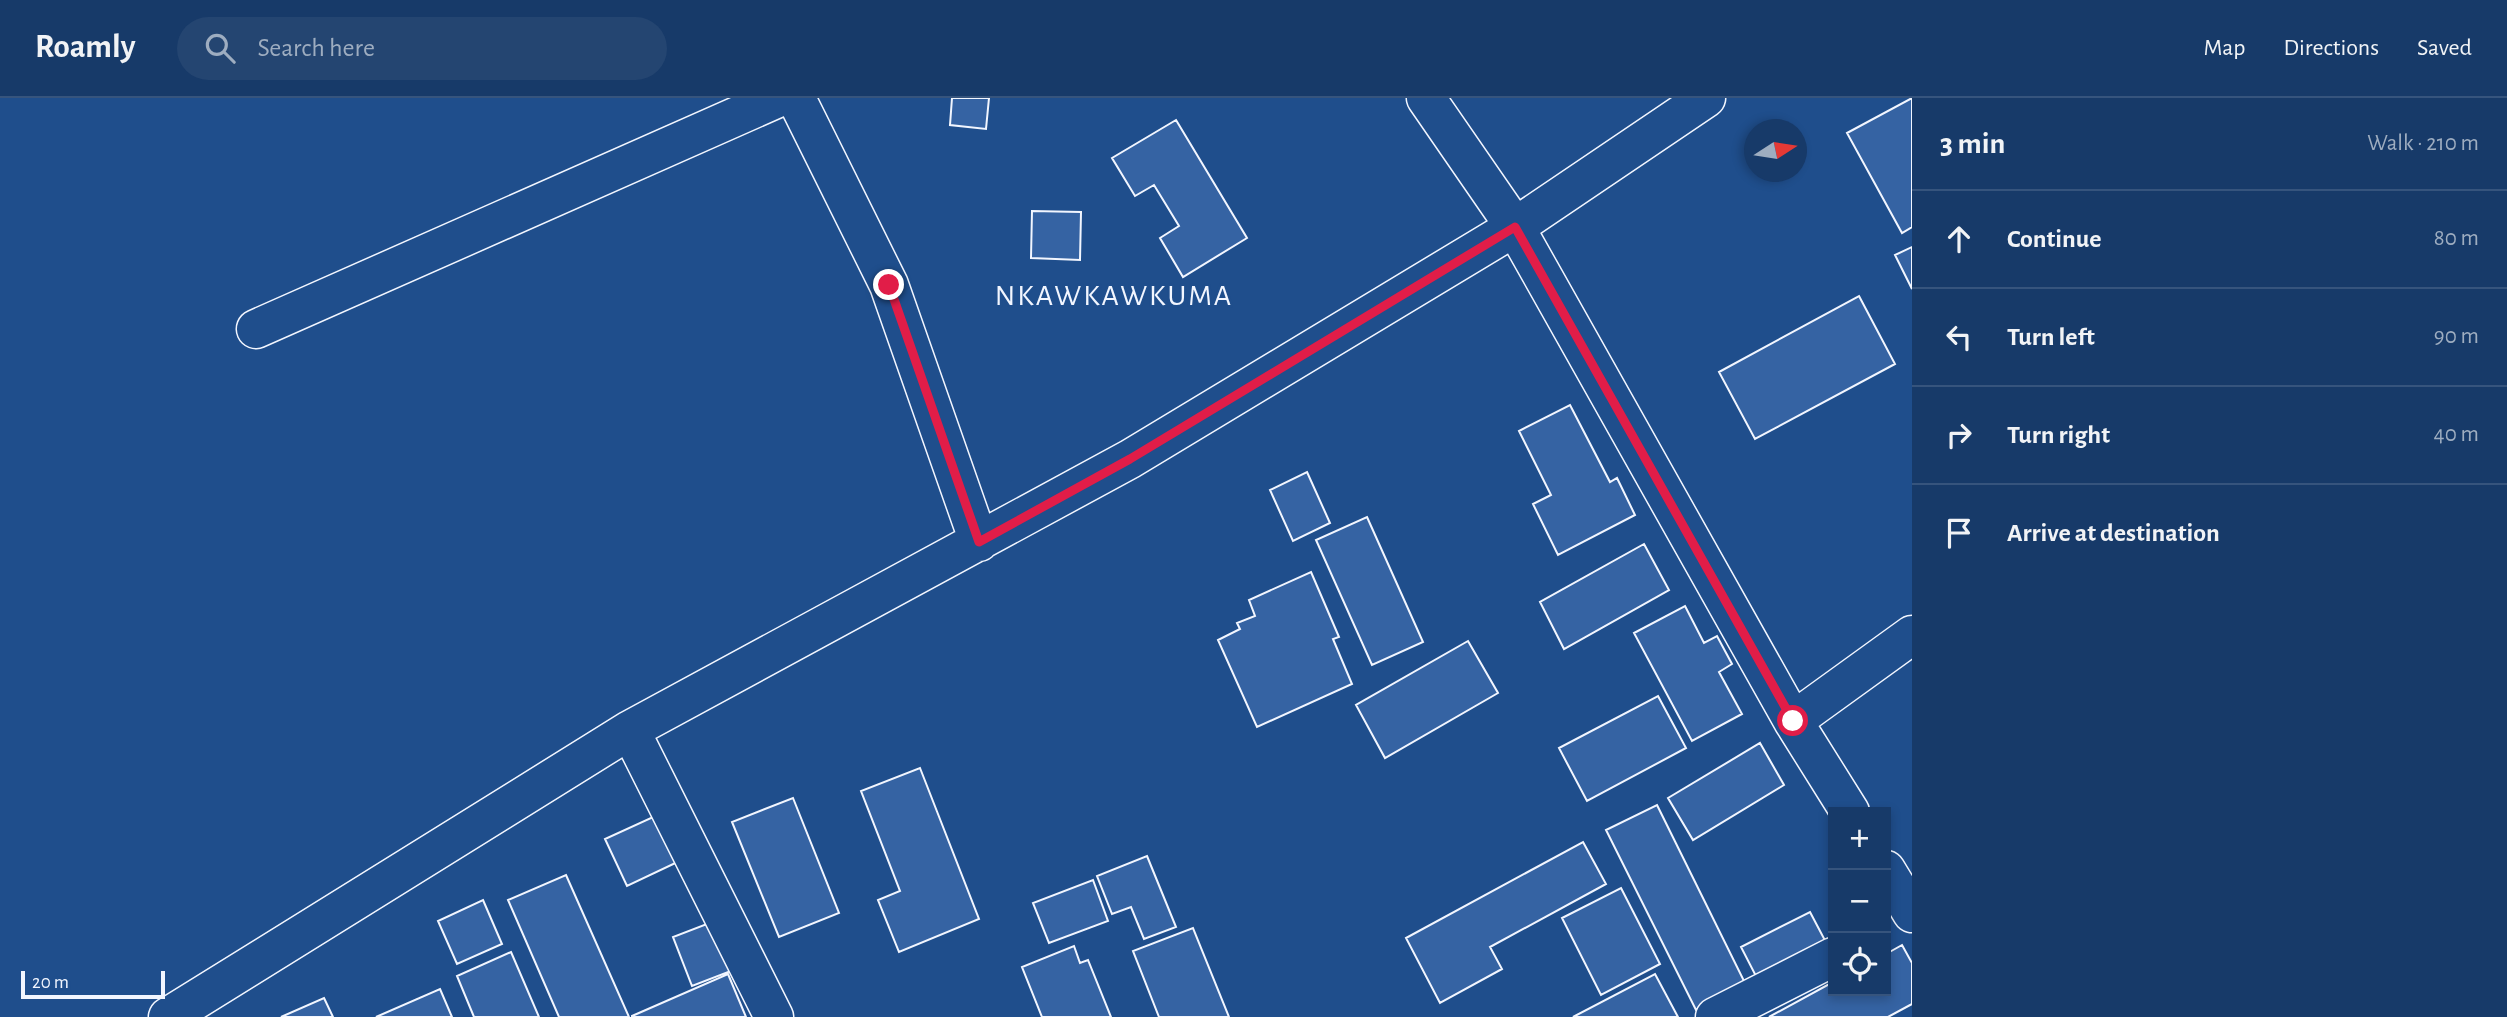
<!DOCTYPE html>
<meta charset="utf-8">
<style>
:root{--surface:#173a69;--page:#244571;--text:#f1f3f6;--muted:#9eadc0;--line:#36547d}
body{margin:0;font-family:"Alegreya Sans",sans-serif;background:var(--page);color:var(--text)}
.controls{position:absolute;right:21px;bottom:21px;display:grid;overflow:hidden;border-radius:0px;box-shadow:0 4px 10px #0003}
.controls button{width:63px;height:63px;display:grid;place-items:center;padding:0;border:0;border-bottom:2px solid var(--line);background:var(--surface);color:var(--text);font:35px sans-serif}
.compass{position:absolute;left:1744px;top:21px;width:63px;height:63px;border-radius:50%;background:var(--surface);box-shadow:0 4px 10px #0003;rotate:78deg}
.scale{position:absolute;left:21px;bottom:18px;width:144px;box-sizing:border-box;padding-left:7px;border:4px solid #f2f6ff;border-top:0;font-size:19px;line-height:24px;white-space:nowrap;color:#f2f6ff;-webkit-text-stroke:5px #1f4e8c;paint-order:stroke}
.stop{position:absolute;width:21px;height:21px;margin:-16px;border:5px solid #e11d48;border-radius:50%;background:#fff}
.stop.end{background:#e11d48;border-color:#fff;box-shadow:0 2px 7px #0008}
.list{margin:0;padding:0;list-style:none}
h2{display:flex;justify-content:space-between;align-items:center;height:91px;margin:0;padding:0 28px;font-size:30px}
h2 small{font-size:23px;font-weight:400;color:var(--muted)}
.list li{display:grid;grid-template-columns:46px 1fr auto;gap:21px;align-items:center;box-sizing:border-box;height:98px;padding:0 28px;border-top:2px solid var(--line)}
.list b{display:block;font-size:26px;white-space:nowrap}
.list em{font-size:23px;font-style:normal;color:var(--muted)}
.icon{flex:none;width:38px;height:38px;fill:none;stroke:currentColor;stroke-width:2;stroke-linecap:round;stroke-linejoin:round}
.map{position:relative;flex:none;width:1912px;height:919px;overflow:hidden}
header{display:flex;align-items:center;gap:42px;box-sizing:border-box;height:98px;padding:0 35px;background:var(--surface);border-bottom:2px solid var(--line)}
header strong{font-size:33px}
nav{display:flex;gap:38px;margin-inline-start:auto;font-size:24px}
.search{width:490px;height:63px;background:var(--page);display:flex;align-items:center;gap:18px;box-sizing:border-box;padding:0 24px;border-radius:38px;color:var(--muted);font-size:26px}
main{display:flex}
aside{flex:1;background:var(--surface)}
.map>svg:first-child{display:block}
</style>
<header>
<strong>Roamly</strong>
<div class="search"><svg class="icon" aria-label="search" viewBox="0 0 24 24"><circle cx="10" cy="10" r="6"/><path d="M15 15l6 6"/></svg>Search here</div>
<nav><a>Map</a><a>Directions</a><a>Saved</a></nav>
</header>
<main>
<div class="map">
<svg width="1912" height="919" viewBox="0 0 1912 919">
<rect width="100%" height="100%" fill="#1f4e8c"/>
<!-- building -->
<path fill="#3563a3" stroke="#f2f6ff" stroke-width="2" d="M952 0H989L986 31 950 27Z
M1912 0V129L1902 135 1847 35Z
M1176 22 1247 140 1183 179 1160 140 1179 128 1154 87 1135 98 1112 60Z
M1032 113 1081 114 1080 162 1031 160Z
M1912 149V191L1895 157Z
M1859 198 1895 266 1755 341 1719 274Z
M1570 307 1610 384 1617 380 1635 417 1558 457 1533 406 1551 397 1519 333Z
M1307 374 1330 425 1293 443 1270 392Z
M1367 419 1423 544 1372 567 1316 442Z
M1644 446 1669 492 1564 551 1540 504Z
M1311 474 1339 539 1333 541 1352 586 1257 629 1218 542 1240 531 1237 525 1255 518 1249 502Z
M1685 508 1704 545 1717 538 1732 566 1719 574 1742 616 1692 643 1634 535Z
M1468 543 1498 595 1385 660 1356 607Z
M1658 598 1686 650 1587 703 1559 650Z
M1760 645 1784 687 1693 742 1668 700Z
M920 670 979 821 899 854 878 802 900 793 861 693Z
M793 700 839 815 779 839 732 724Z
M1657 707 1746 887 1696 912 1606 732Z
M664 714 686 760 627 788 605 741Z
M1583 744 1606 786 1490 849 1502 871 1440 905 1406 840Z
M1147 758 1176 829 1144 841 1131 809 1112 816 1097 778Z
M566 777 629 919H559L508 802Z
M1093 782 1108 823 1049 845 1033 805Z
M1621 790 1660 866 1601 897 1562 820Z
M483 802 502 846 457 866 438 823Z
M1810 814 1829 850 1760 886 1741 849Z
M712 824 731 873 692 888 673 839Z
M1193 830 1229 919H1159L1133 853Z
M1902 847 1912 865V906L1888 919H1769L1833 884V893H1886V856Z
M1074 848 1080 865 1088 862 1111 919H1042L1022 869Z
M511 854 539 919H474L457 878Z
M728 876 746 919H632V918Z
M1655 876 1678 919H1573Z
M440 891 452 919H376Z
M324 900 333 919H281Z"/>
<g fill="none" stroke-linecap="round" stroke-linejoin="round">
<!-- street casing -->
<g stroke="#f2f6ff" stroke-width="41">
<path id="street" d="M796 0 889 187 979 444
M1426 0 1515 129 1793 623 1850 714
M256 231 778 0
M1793 623 1912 537
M630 632 774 919
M1886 772 1912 815
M168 919 630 632 1130 361 1515 129 1706 0
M1715 919 1833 859"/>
</g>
<!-- street -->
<use href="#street" stroke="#1f4e8c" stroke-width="38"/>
</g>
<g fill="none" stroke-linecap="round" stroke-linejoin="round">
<!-- route -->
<path stroke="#e11d48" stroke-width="9" d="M889 187 979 444 1130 361 1515 129 1793 623"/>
</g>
<g text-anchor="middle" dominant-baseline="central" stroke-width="5" stroke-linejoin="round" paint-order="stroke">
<!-- quarter labels -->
<g font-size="30" letter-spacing="2" fill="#f2f6ff" stroke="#1f4e8c">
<text x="1114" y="198">NKAWKAWKUMA</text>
</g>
</g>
</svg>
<div class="controls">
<button>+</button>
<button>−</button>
<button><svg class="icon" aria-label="locate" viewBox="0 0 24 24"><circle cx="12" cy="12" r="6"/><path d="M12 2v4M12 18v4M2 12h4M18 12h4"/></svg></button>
</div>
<svg class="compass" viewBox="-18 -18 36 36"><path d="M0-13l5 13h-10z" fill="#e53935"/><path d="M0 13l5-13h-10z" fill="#9eadc0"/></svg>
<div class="scale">20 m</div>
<div class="stop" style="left:1793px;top:623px"></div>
<div class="stop end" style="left:889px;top:187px"></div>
</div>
<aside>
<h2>3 min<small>Walk · 210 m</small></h2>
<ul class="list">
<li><svg class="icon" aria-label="ahead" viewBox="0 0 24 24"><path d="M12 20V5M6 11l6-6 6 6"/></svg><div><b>Continue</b></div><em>80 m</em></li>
<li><svg class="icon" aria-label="left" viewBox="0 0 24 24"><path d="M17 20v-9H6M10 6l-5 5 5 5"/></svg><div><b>Turn left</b></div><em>90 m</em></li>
<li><svg class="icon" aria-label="right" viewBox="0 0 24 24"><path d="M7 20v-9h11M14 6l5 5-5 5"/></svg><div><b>Turn right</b></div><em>40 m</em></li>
<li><svg class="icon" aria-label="arrive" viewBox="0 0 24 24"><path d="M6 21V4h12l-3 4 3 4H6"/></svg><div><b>Arrive at destination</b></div></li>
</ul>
</aside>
</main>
